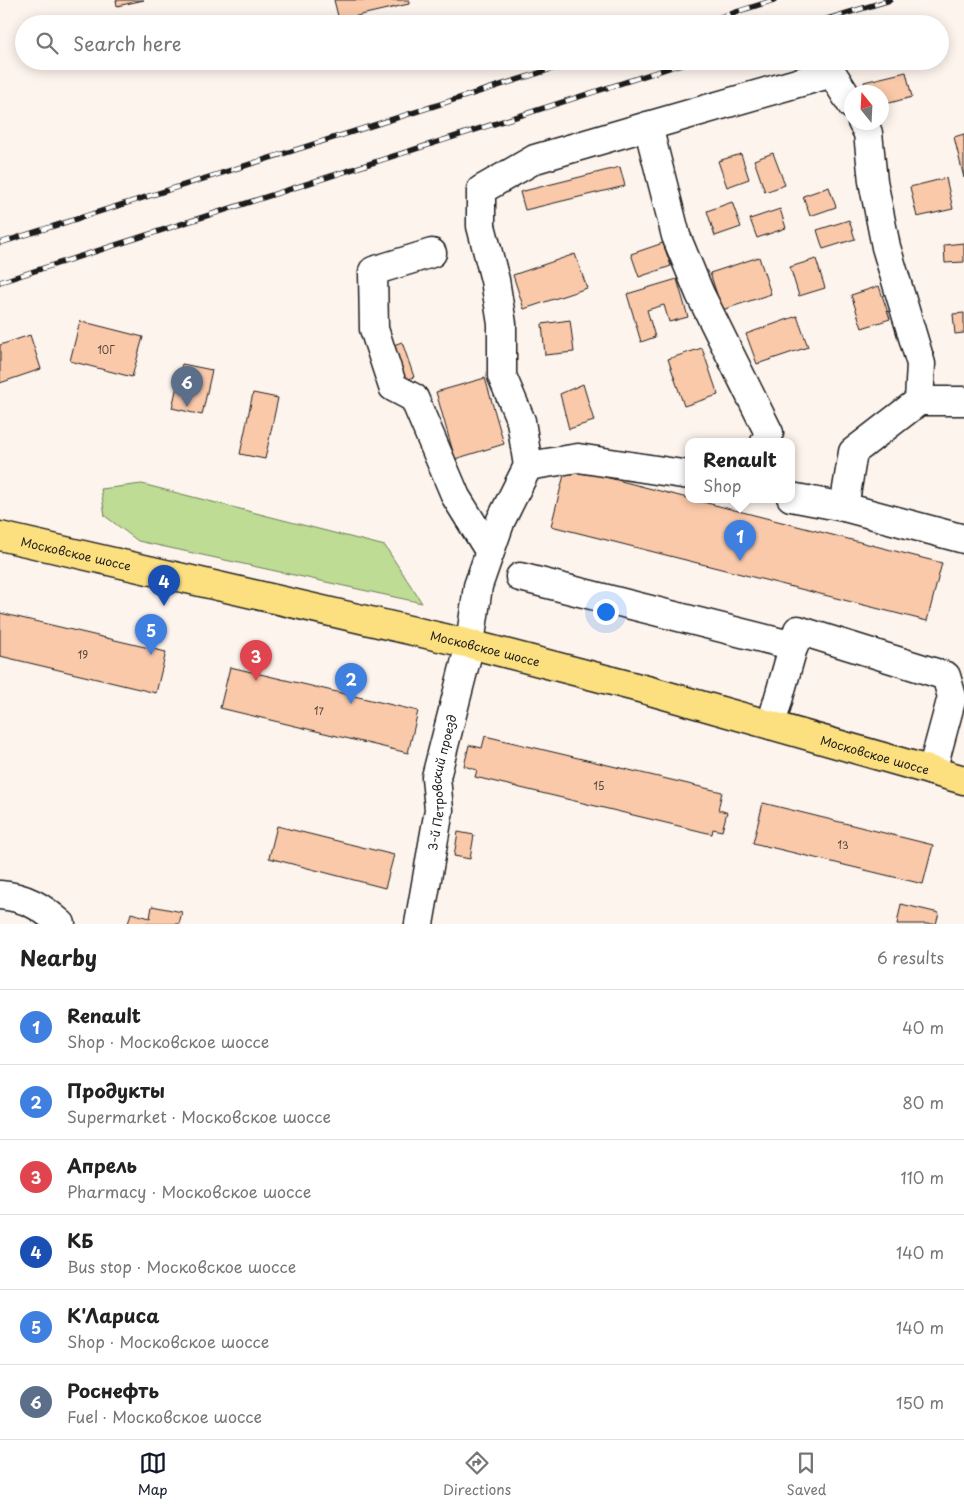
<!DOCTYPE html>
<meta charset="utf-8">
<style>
:root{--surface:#fff;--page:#f6f6f6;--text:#222;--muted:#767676;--line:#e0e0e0;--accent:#111827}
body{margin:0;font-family:"Playpen Sans",sans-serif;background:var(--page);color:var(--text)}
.compass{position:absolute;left:844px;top:85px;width:45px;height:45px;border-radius:50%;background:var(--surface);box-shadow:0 2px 12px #0003;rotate:342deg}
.you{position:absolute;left:605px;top:611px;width:18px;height:18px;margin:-12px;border:4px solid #fff;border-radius:50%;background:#1a73e8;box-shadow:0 0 0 8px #1a73e833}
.badge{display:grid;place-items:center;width:32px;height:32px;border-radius:50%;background:var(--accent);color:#fff;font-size:16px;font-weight:700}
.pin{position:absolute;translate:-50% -41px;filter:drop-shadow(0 1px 2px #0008)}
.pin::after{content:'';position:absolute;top:26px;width:18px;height:15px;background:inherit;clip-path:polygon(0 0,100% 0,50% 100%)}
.popup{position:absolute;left:685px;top:438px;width:110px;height:65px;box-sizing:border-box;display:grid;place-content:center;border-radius:10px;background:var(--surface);filter:drop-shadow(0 1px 4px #0005);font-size:16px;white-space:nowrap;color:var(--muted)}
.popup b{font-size:19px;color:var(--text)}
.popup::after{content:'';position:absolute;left:50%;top:100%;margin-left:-10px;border:10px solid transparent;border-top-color:var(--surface)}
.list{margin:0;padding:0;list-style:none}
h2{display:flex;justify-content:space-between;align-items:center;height:65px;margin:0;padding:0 20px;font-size:21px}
h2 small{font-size:16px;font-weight:400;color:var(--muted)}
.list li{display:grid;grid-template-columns:32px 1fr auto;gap:15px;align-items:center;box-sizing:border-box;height:75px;padding:0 20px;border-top:1px solid var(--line)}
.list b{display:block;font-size:19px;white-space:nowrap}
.list p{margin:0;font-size:16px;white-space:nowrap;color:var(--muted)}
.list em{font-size:16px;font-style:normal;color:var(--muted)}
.icon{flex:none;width:28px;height:28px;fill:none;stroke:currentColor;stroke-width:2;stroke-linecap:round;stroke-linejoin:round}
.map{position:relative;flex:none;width:964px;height:924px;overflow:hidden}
.search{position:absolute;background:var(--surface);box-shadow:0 2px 12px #0003;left:15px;right:15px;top:15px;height:55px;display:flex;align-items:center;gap:12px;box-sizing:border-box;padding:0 18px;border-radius:28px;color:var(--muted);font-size:19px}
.sheet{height:515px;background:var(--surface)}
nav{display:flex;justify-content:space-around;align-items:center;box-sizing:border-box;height:70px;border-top:1px solid var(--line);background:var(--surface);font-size:14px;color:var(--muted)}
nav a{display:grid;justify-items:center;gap:2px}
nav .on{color:var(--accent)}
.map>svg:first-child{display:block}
</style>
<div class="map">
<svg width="964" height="924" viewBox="0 0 964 924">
<rect width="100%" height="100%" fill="#fef4ee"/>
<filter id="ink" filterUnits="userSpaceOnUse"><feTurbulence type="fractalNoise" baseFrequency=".02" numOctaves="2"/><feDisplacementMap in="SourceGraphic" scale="10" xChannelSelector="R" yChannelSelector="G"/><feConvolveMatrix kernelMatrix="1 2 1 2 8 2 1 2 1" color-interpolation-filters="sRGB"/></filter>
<g filter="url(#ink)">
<!-- green -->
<path fill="#bedc94" stroke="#6d7c58" d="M142 484 385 546 422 603 138 541 105 516 101 489Z"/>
<!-- building -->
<path fill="#fac9a9" stroke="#1c1c1c" d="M116 0H144L117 6Z
M334 0H409V4L339 20Z
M906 72 912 97 882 105V92H866L864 82Z
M964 134V178L954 137Z
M773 153 785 185 765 192 754 160Z
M741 154 749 179 727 187 718 161Z
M620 167 625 186 525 210 520 192Z
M946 178 953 209 917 217 910 187Z
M829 187 836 207 810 216 803 196Z
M732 202 741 227 715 236 707 211Z
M780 209 786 228 757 238 750 219Z
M849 220 855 239 823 249 817 230Z
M663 243 671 266 639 277 631 254Z
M964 243V262L945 263 944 245Z
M575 254 587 288 524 309 513 275Z
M759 257 771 294 722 310 710 273Z
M816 259 825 288 799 296 790 267Z
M677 279 688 317 669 322 664 305 647 310 655 337 641 342 627 294Z
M879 286 890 319 862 328 851 295Z
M964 313V333L955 334 953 314Z
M797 316 808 347 757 364 746 334Z
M570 320 574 352 545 355 542 324Z
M80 321 143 337 132 377 70 361Z
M30 335 41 369 0 383V345Z
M402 342 414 377 400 382 388 347Z
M702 348 718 395 684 406 668 359Z
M182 364 212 370 202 415 172 408Z
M485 378 504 444 455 459 436 392Z
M583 384 594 421 569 429 560 394Z
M253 393 278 398 265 459 240 454Z
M566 467 942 563 927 621 551 526Z
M0 613 166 652 156 693 0 656Z
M230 667 418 711 408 753 220 708Z
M485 736 722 792 718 810 727 812 722 831 713 829 712 834 475 777 477 770 464 766 469 745 482 748Z
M763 803 933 845 923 884 753 843Z
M277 826 394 855 385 888 269 858Z
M458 832 474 835 470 859 454 856Z
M901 904 939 913 936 924H897Z
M152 906 182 912 179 924H128L131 913 150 918Z"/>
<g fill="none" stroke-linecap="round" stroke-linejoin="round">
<!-- minor casing -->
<g stroke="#1c1c1c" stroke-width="31">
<g id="minor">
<path d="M862 122 868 133 873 181 886 247 921 364 919 401"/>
<path d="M432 253 373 271 374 329 393 387 414 398 456 497 490 552"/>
<path d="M765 442 769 433 700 294 676 236 648 126 832 73 852 105"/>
<path d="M528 466 578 458 689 475"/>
<path d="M791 497 844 507 964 539"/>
<path d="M844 507 853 452 919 401H964"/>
<path d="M520 577 794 646"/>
<path d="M771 725 798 630 946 676 952 697 932 771"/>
<path d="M0 895C26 897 42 907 61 924"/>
<path id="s1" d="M419 924 439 810 436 777 470 644 478 586 501 520 528 466 521 421 502 376V324L495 280 481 226V190L535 159 648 126"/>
</g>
</g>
<!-- major casing -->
<g stroke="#1c1c1c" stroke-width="31">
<g id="major">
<path id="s2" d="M0 536 470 644 647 690 964 780"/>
</g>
</g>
<!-- minor -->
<use href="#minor" stroke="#fff" stroke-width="28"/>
<!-- major -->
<use href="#major" stroke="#fce080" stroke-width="28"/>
<!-- rail casing -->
<g stroke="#1c1c1c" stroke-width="5.5">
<path id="rail" d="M698 24 774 0
M811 24 890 0
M0 243 577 61
M0 282 691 61"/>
</g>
<!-- rail -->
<use href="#rail" stroke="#fff" stroke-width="4" stroke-dasharray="11" stroke-linecap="butt"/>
</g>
</g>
<g text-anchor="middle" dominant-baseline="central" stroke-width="4" stroke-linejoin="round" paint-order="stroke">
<!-- number labels -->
<g font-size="10" fill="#54473f">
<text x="106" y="349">10Г</text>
<text x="83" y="654">19</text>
<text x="319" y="710">17</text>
<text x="599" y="785">15</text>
<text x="843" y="844">13</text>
</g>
<!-- street labels -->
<g font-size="12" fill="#1c1c1c" stroke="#fff">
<text stroke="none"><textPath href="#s2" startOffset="78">Московское шоссе</textPath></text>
<text stroke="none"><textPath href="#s2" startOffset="498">Московское шоссе</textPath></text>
<text stroke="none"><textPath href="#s2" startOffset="902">Московское шоссе</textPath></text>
<text stroke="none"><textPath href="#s1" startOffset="144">3-й Петровский проезд</textPath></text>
</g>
</g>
</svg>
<svg class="compass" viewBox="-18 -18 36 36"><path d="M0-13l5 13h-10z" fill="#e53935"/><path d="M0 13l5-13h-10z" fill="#767676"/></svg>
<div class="you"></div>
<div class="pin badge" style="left:740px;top:561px;background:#3f7fe0">1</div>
<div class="popup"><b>Renault</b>Shop</div>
<div class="pin badge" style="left:351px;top:704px;background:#3f7fe0">2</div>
<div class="pin badge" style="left:256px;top:681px;background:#e0444e">3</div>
<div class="pin badge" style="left:164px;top:606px;background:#1a4fb4">4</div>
<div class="pin badge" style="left:151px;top:655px;background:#3f7fe0">5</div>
<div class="pin badge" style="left:187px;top:407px;background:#5c6f8a">6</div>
<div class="search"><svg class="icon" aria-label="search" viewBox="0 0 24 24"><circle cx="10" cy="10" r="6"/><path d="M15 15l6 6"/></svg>Search here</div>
</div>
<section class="sheet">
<h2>Nearby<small>6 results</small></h2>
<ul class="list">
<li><span class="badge" style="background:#3f7fe0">1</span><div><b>Renault</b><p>Shop · Московское шоссе</p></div><em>40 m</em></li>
<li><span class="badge" style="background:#3f7fe0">2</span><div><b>Продукты</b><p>Supermarket · Московское шоссе</p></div><em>80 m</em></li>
<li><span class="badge" style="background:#e0444e">3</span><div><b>Апрель</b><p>Pharmacy · Московское шоссе</p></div><em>110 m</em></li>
<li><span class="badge" style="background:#1a4fb4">4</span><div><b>КБ</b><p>Bus stop · Московское шоссе</p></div><em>140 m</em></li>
<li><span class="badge" style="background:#3f7fe0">5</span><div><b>К'Лариса</b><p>Shop · Московское шоссе</p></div><em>140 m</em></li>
<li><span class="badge" style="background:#5c6f8a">6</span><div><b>Роснефть</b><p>Fuel · Московское шоссе</p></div><em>150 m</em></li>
</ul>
</section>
<nav>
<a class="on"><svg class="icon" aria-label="map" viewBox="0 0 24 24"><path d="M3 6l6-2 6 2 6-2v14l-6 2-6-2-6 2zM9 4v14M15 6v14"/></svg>Map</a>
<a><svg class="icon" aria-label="directions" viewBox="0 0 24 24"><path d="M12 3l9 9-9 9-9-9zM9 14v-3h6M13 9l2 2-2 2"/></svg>Directions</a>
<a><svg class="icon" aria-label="saved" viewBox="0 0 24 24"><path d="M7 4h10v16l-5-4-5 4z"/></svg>Saved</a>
</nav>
